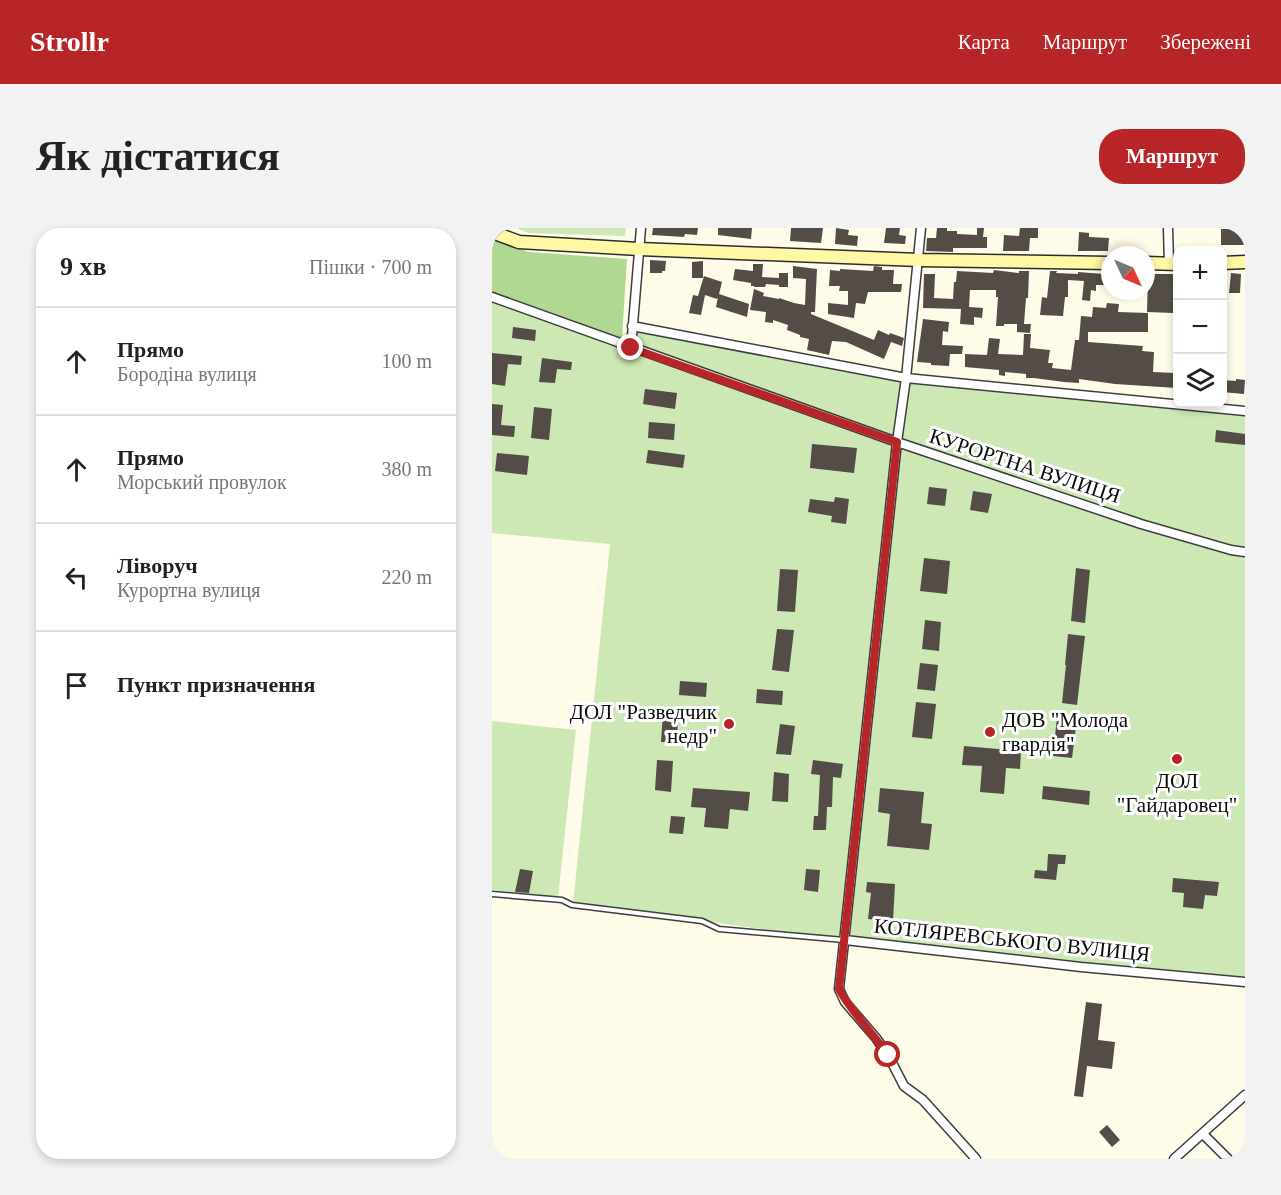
<!DOCTYPE html>
<html lang="uk">
<meta charset="utf-8">
<style>
:root{--surface:#fff;--page:#f2f2f2;--text:#222;--muted:#767676;--line:#e0e0e0;--accent:#b82528}
body{margin:0;font-family:Georgia,serif;background:var(--page);color:var(--text)}
.controls{position:absolute;right:18px;top:18px;display:grid;overflow:hidden;border-radius:12px;box-shadow:0 3px 9px #0003}
.controls button{width:54px;height:54px;display:grid;place-items:center;padding:0;border:0;border-bottom:2px solid var(--line);background:var(--surface);color:var(--text);font:30px sans-serif}
.compass{position:absolute;left:609px;top:18px;width:54px;height:54px;border-radius:50%;background:var(--surface);box-shadow:0 3px 9px #0003;rotate:134deg}
.stop{position:absolute;width:18px;height:18px;margin:-14px;border:4px solid #b82528;border-radius:50%;background:#fff}
.stop.end{background:#b82528;border-color:#fff;box-shadow:0 2px 6px #0008}
.list{margin:0;padding:0;list-style:none}
h2{display:flex;justify-content:space-between;align-items:center;height:78px;margin:0;padding:0 24px;font-size:26px}
h2 small{font-size:20px;font-weight:400;color:var(--muted)}
.list li{display:grid;grid-template-columns:39px 1fr auto;gap:18px;align-items:center;box-sizing:border-box;height:108px;padding:0 24px;border-top:2px solid var(--line)}
.list b{display:block;font-size:22px;white-space:nowrap}
.list p{margin:0;font-size:20px;white-space:nowrap;color:var(--muted)}
.list em{font-size:20px;font-style:normal;color:var(--muted)}
.icon{flex:none;width:33px;height:33px;fill:none;stroke:currentColor;stroke-width:2;stroke-linecap:round;stroke-linejoin:round}
.map{position:relative;flex:none;width:753px;height:931px;overflow:hidden;border-radius:24px}
header{display:flex;align-items:center;gap:36px;box-sizing:border-box;height:84px;padding:0 30px;background:var(--accent);color:#fff}
header strong{font-size:28px}
nav{display:flex;gap:33px;margin-inline-start:auto;font-size:21px}
.intro{display:flex;align-items:center;justify-content:space-between;box-sizing:border-box;height:144px;padding:0 36px}
h1{margin:0;font-size:42px}
.button{padding:15px 27px;border-radius:24px;background:var(--accent);color:#fff;font-size:21px;font-weight:700}
main{display:flex;gap:36px;padding:0 36px}
aside{flex:1;background:var(--surface);border-radius:24px;box-shadow:0 3px 9px #0003}
.map>svg:first-child{display:block}
</style>
<header>
<strong>Strollr</strong>
<nav><a>Карта</a><a>Маршрут</a><a>Збережені</a></nav>
</header>
<div class="intro"><h1>Як дістатися</h1><a class="button">Маршрут</a></div>
<main>
<aside>
<h2>9 хв<small>Пішки · 700 m</small></h2>
<ul class="list">
<li><svg class="icon" aria-label="ahead" viewBox="0 0 24 24"><path d="M12 20V5M6 11l6-6 6 6"/></svg><div><b>Прямо</b><p>Бородіна вулиця</p></div><em>100 m</em></li>
<li><svg class="icon" aria-label="ahead" viewBox="0 0 24 24"><path d="M12 20V5M6 11l6-6 6 6"/></svg><div><b>Прямо</b><p>Морський провулок</p></div><em>380 m</em></li>
<li><svg class="icon" aria-label="left" viewBox="0 0 24 24"><path d="M17 20v-9H6M10 6l-5 5 5 5"/></svg><div><b>Ліворуч</b><p>Курортна вулиця</p></div><em>220 m</em></li>
<li><svg class="icon" aria-label="arrive" viewBox="0 0 24 24"><path d="M6 21V4h12l-3 4 3 4H6"/></svg><div><b>Пункт призначення</b></div></li>
</ul>
</aside>
<div class="map">
<svg width="753" height="931" viewBox="0 0 753 931">
<rect width="100%" height="100%" fill="#fffbe9"/>
<!-- green -->
<path fill="#cde8b4" d="M24 0H134L133 8 36 5Z
M0 74 137 122 140 119 141 100 414 151 753 184V753L352 712 81 676 118 316 0 305Z
M0 493 84 502 66 669 0 662Z"/>
<!-- forest -->
<path fill="#b0d893" d="M0 11 37 24 135 31 130 110 0 64Z"/>
<!-- building -->
<path fill="#534c47" d="M161 0H206L205 7 193 6 192 9 160 7Z
M226 0H260L259 11 226 7Z
M299 0H331L329 15 298 13Z
M344 0 357 2 356 7 366 8 365 18 343 16Z
M394 0H408L407 7 414 8 413 16 392 15Z
M445 0H455V3H465V6L485 7V0H492L491 9H495V20H461V24L434 23 435 10H444Z
M528 0H546V10H538L537 23H511L512 7 527 8Z
M746 0H753V17H729V1H746Z
M587 4 597 5V9L617 10 616 23H586Z
M158 32 174 33 173 43H170V45H158Z
M211 33V50H200V34Z
M261 36H271L270 49 287 50V45H296V59H287V57L274 56 273 59H262V58H259V55L241 52 243 41 261 43Z
M301 38 325 41 323 84H319V86L382 112 386 102 397 107 398 105 412 110 410 118 399 114 392 131 354 114 340 113 337 127 315 122 317 111 308 109V107L295 102 296 97 281 92V95L273 94 274 84 258 82 262 61 272 65 271 68 287 71V70L302 75 313 77 314 51 301 50Z
M382 38 390 39V42H402L401 56H410L409 64H376L373 76 364 75 362 90 336 86V75L356 77V63H347L348 58H337L338 42 348 43V41L381 43Z
M502 42 527 45V43H537L536 70H534L532 96H539L538 105 525 104V96H512V98H504L506 69H504V62H478L477 79 491 80 490 90 482 89V97L468 96 469 81 431 80 432 46H443L442 70 461 71 462 54H464L465 43 501 45Z
M558 43H565L564 45 586 46V44L612 46V43H618V57H604V63L599 62 598 73 590 72 592 53 576 52V69H573L571 88 548 87 550 69 555 70Z
M739 45 749 46 748 65H737Z
M656 46H686V77H682L681 85 655 84Z
M212 48 230 54 227 66 257 76 255 89 224 79 226 69 225 71 213 67 209 87 197 85 201 67 206 68Z
M615 75 627 76 626 84 656 85V104H596V114L651 118 650 123 662 124 661 144 683 145V147H686L685 160 623 156 587 151V155L572 154 542 150H534V146L513 144V148L507 147V142L473 139V126L495 127 497 110 508 111 506 126 531 127 532 106H539L538 120 558 122 556 135H561L560 140 579 142 583 112H587L589 88 600 89 601 79 614 80Z
M431 91 457 94 456 104 451 103 450 117 471 118 470 126H458L457 138 439 137V135L425 134Z
M21 99 44 102 43 113 20 110Z
M0 125 30 128 29 137 16 136 13 158 0 156Z
M50 130 80 134 79 142 65 141 63 155 47 154Z
M744 151 753 152 752 166 730 164V152L744 153Z
M153 161 185 165 183 181 151 176Z
M0 176 11 177 9 197 23 198 22 209 0 207Z
M42 179 60 181 57 212 39 210Z
M157 194 183 196 182 212 156 210Z
M724 202 753 206V217L723 214Z
M320 216 365 220 362 245 318 240Z
M156 222 193 227 191 240 154 235Z
M5 225 37 228 35 247 3 243Z
M437 259 455 261 453 278 435 276Z
M481 263 500 266 496 285 478 282Z
M343 269 357 271 354 296 339 294 340 288 316 284 318 271 342 274Z
M432 330 458 333 455 366 428 363Z
M584 340 598 342 593 395 579 393Z
M288 341 306 342 303 384 285 383Z
M433 392 449 394 447 423 430 421Z
M285 401 302 402 297 444 280 442Z
M576 406 593 408 585 477 570 475 574 437H573Z
M428 435 446 437 443 463 425 461Z
M188 453 215 455 214 469 187 467Z
M265 461 291 463 290 477 264 475Z
M424 474 444 476 440 511 420 509Z
M171 485 187 487 184 515 169 514Z
M565 489 585 491 580 530 561 528Z
M288 496 303 498 299 527 284 526Z
M472 518 529 523 528 541 514 540 512 566 488 564 490 538 470 537Z
M165 532 181 533 179 564 163 562Z
M321 532 351 536 349 550 341 549 340 579H335L334 602H321L322 588H326L328 547 319 546Z
M282 544 297 546 296 574 280 573Z
M551 558 598 563 597 577 550 571Z
M201 560 258 564 256 583 238 581 236 601 212 599 214 580 199 579Z
M388 560 432 564 429 595 440 596 437 622 395 618 398 586 386 584Z
M179 588 193 589 191 606 177 605Z
M556 626 574 627 573 636H566L564 652 542 650 543 642 555 643Z
M28 641 41 643 37 665 23 664Z
M314 641 328 642 326 664 312 662Z
M681 650 727 654 725 668 713 667 711 681 691 679 692 665 680 664Z
M375 654 403 656 401 693 376 691 379 665 374 664Z
M594 774 610 776 606 812 623 814 620 841 595 838 591 869 582 868Z
M615 897 628 912 620 919 607 904Z"/>
<g fill="none" stroke-linecap="round" stroke-linejoin="round">
<!-- service casing -->
<g stroke="#3e3e3e" stroke-width="7">
<path id="service" d="M0 666 70 672 80 677 210 693 227 701 352 712"/>
</g>
<!-- minor casing -->
<g stroke="#3e3e3e" stroke-width="11">
<path id="minor" d="M429 0 414 150 405 214 347 761 353 774 384 810 396 827 412 858 431 872 484 931
M676 0 677 36
M0 69 405 214 649 296 739 322 753 324
M140 98 414 150 753 183
M139 120 149 0
M353 712 589 739 753 754
M711 906 736 931
M682 931 753 867"/>
</g>
<!-- secondary casing -->
<g stroke="#2d2d2d" stroke-width="15">
<path id="secondary" d="M0 4 27 14 147 21 427 32 618 35
M654 35 686 36
M730 35 753 34"/>
</g>
<!-- service -->
<use href="#service" stroke="#fff" stroke-width="4"/>
<!-- minor -->
<use href="#minor" stroke="#fff" stroke-width="8"/>
<!-- secondary -->
<use href="#secondary" stroke="#fef7a4" stroke-width="12"/>
</g>
<g fill="none" stroke-linecap="round" stroke-linejoin="round">
<!-- route -->
<path stroke="#b82528" stroke-width="8" d="M139 120 405 214 347 761C360 785 381 805 396 827"/>
</g>
<!-- markers -->
<g fill="#b82528" stroke="#fff" stroke-width="2">
<circle cx="237" cy="496" r="6"/>
<circle cx="498" cy="504" r="6"/>
<circle cx="685" cy="531" r="6"/>
</g>
<g text-anchor="middle" dominant-baseline="central" stroke-width="6" stroke-linejoin="round" paint-order="stroke">
<!-- street labels -->
<g font-size="21" fill="#0b0b0b" stroke="#fff">
<text transform="translate(533 238) rotate(18)">КУРОРТНА ВУЛИЦЯ</text>
<text transform="translate(520 712) rotate(6)">КОТЛЯРЕВСЬКОГО ВУЛИЦЯ</text>
</g>
<!-- poi labels -->
<g font-size="21" fill="#0b0b0b" stroke="#fff" text-anchor="end">
<text x="225" y="484">ДОЛ "Разведчик<tspan x="225" dy="24">недр"</tspan></text>
<text x="510" y="492" text-anchor="start">ДОВ "Молода<tspan x="510" dy="24">гвардія"</tspan></text>
<text x="685" y="553" text-anchor="middle">ДОЛ<tspan x="685" dy="24">"Гайдаровец"</tspan></text>
</g>
</g>
</svg>
<div class="controls">
<button>+</button>
<button>−</button>
<button><svg class="icon" aria-label="layers" viewBox="0 0 24 24"><path d="M12 4l9 5-9 5-9-5zM3 14l9 5 9-5"/></svg></button>
</div>
<svg class="compass" viewBox="-18 -18 36 36"><path d="M0-13l5 13h-10z" fill="#e53935"/><path d="M0 13l5-13h-10z" fill="#767676"/></svg>
<div class="stop" style="left:396px;top:827px"></div>
<div class="stop end" style="left:139px;top:120px"></div>
</div>
</main>
